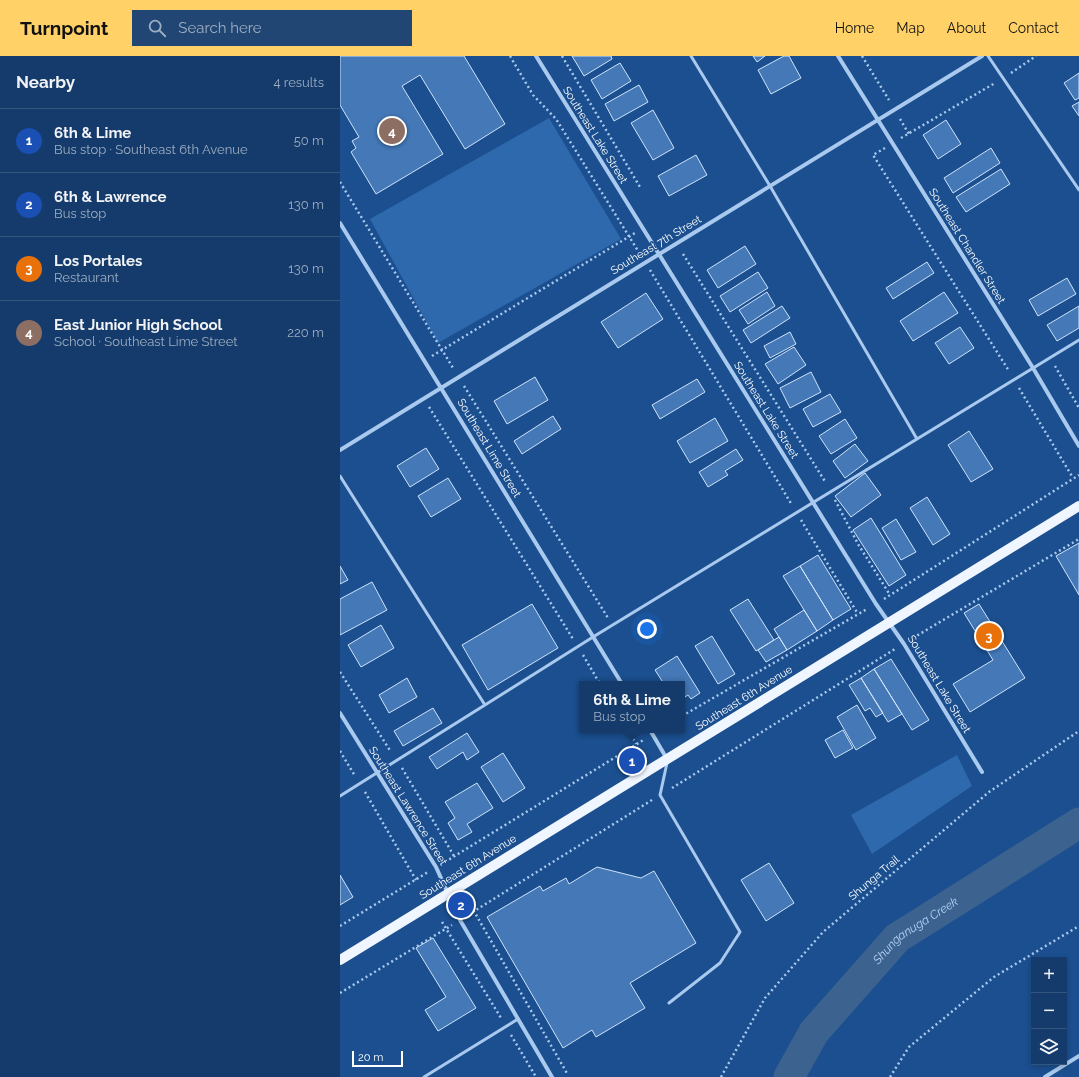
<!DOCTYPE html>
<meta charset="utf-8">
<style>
:root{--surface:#143b6b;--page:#214673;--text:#f1f3f6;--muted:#9dadc1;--line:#33557e;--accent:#ffd166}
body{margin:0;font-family:Raleway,sans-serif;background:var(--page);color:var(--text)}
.controls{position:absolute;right:12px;bottom:12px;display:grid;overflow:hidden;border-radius:0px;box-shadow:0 2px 6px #0003}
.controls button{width:36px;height:36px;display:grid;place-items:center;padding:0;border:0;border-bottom:1px solid var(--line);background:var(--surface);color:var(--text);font:20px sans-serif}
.scale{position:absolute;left:12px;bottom:10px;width:51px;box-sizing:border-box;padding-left:4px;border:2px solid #fff;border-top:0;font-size:11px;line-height:14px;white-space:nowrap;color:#fff;-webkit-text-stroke:3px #1b4f8f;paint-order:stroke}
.you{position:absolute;left:307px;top:573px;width:14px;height:14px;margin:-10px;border:3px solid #fff;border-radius:50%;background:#1a73e8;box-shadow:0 0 0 6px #1a73e833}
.badge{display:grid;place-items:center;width:26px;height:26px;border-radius:50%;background:var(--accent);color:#fff;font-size:13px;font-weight:700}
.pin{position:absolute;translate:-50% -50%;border:2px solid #fff;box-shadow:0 1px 4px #0006}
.popup{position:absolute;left:239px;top:625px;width:106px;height:52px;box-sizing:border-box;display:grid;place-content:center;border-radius:0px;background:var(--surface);filter:drop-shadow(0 1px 3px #0005);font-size:13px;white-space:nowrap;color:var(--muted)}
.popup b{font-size:15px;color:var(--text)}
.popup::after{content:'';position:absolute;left:50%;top:100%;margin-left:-8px;border:8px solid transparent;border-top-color:var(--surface)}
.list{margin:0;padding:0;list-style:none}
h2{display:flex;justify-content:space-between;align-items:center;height:52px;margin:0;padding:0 16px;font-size:17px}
h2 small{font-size:13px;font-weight:400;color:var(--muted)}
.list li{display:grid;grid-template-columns:26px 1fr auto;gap:12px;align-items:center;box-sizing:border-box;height:64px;padding:0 16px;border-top:1px solid var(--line)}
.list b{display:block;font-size:15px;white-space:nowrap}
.list p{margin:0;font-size:13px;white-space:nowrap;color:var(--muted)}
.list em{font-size:13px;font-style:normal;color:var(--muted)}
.icon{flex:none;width:22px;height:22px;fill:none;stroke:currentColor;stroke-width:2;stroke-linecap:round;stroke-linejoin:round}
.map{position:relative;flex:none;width:739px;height:1021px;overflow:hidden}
header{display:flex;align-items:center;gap:24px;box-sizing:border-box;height:56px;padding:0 20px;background:var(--accent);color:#111}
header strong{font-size:19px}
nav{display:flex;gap:22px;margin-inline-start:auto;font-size:14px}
.search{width:280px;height:36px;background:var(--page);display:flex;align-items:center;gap:10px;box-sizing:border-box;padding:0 14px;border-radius:0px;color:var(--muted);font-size:15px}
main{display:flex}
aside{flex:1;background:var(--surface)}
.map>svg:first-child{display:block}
</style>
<header>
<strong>Turnpoint</strong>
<div class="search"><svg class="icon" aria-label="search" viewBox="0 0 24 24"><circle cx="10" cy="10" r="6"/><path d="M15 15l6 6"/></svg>Search here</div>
<nav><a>Home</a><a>Map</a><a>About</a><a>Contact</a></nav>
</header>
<main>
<aside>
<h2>Nearby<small>4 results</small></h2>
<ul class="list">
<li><span class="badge" style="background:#1a4fb4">1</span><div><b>6th &amp; Lime</b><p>Bus stop · Southeast 6th Avenue</p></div><em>50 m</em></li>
<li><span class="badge" style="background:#1a4fb4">2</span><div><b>6th &amp; Lawrence</b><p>Bus stop</p></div><em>130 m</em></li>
<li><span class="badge" style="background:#e8710a">3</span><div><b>Los Portales</b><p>Restaurant</p></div><em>130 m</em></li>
<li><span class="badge" style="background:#8d6e63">4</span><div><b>East Junior High School</b><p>School · Southeast Lime Street</p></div><em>220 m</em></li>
</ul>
</aside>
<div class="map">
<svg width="739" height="1021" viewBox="0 0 739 1021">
<rect width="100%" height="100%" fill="#1b4f8f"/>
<!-- green -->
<path fill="#2e69ad" d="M209 62 281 183 98 287 30 163Z
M617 699 632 730 532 798 511 759Z"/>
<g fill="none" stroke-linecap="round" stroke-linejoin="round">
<!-- river -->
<path stroke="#3c6290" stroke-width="31" id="s1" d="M449 1021 474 976 557 882 739 767"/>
</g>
<!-- building -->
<path fill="#4478b7" stroke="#cfe3fa" d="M0 0H124L165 68 125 93 80 19 62 30 103 98 36 138 11 96 16 92 12 85 19 81 0 49Z
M232 0H271L272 3 244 20Z
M413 0H425L417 6Z
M444 0H449L461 22 431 38 418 14Z
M280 7 291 25 262 43 251 24Z
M739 17V42L735 44 724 27Z
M299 29 308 46 274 65 265 48Z
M739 46V60L732 50Z
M313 54 334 92 313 104 291 67Z
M606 64 621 88 598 103 583 79Z
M651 92 660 107 613 137 604 122Z
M356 99 367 119 329 140 318 120Z
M661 113 670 128 626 156 616 141Z
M405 190 416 208 378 232 367 214Z
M587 206 594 217 553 243 546 232Z
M418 216 428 232 390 256 380 240Z
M727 222 736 238 698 260 689 244Z
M427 236 435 250 408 268 399 254Z
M604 236 618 257 573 285 560 265Z
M306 237 323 263 278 292 261 266Z
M442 250 450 262 411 287 403 274Z
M739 250V272L717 285 707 269Z
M620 271 634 292 609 308 595 287Z
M450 276 456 288 430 302 424 290Z
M454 291 466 309 438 328 425 308Z
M471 316 481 336 450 352 440 332Z
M195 321 208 344 167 368 154 345Z
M357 323 365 336 320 363 312 349Z
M490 338 501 356 473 371 463 353Z
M213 360 221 373 182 398 174 385Z
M375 362 388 385 350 407 337 385Z
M505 363 517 382 491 398 479 380Z
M629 375 653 413 631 426 608 389Z
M515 388 528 405 505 422 493 405Z
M86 392 99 413 70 431 57 410Z
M396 393 403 404 385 415 388 419 368 431 359 416Z
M525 417 541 439 511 461 495 440Z
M108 422 121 443 91 461 78 440Z
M587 441 610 478 593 489 570 452Z
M531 462 566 519 549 530 513 474Z
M556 463 576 496 561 504 542 472Z
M739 487V539L716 500Z
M478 499 511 553 493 564 460 510Z
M0 510 8 524 0 528Z
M460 510 493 564 477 575 443 520Z
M32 526 47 554 0 579V543Z
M408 543 434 584 416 595 390 554Z
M192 548 218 592 148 634 122 589Z
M639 548 685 622 630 656 613 628 653 604 624 557Z
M464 554 477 575 447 594 434 573Z
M41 569 54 592 21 611 8 589Z
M372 580 395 618 378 628 355 590Z
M439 581 447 594 426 606 418 594Z
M337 600 360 637 351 643 348 639 342 643V628H324L315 614Z
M551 603 589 664 572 674 534 613Z
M534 613 562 658 548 666 521 622Z
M67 622 77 641 49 657 39 639Z
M521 622 543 657 536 661 530 652 525 655 509 629Z
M517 649 536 682 516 694 497 661Z
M93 652 102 667 63 690 54 675Z
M503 674 513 692 495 702 485 684Z
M127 677 139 696 127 704 123 696 97 713 89 701Z
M163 697 185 732 163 746 141 711Z
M137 727 153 752 127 768 132 776 118 784 108 767 115 762 105 746Z
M429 807 454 847 426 865 401 824Z
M257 811 301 822 314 815 356 887 290 927 305 952 256 981 252 974 223 992 147 861 200 830 203 835 226 822 229 828Z
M0 819 13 841 0 849Z
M93 882 136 952 98 975 85 954 106 941 76 892Z"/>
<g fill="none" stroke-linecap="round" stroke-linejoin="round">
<!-- path -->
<path stroke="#a9c9ee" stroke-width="2.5" stroke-dasharray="2 3" stroke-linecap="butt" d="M170 0 193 39 216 63 300 198
M222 0 300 131
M522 0 549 44
M671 17 696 0
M560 63 569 78
M561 82 655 27
M545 92 533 99 669 315
M0 126 113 312
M343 198 486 427
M310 214 452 449
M92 300 295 177
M715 310 739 352
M124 330 268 562
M679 332 733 422
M89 351 233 583
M495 444 518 488 550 539
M461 464 518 558
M544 543 739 419
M573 582 739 483
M243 599 260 628
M0 616 51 696
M342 660 527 553
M288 674 296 688
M0 695 15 720
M62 712 114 800
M332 732 555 593
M25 736 76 824
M105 806 305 683
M131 850 228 1019
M128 859 312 744
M102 866 161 962
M0 870 88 816
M0 937 112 869
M171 979 196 1021
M381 1021 425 942 483 876 649 736 739 675
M550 1021 569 991 654 921 739 870"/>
<!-- lane -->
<path stroke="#a9c9ee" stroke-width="3" d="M351 0 430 130 577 383
M648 0 739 134
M0 420 145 649
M327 707 320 739 400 876 380 907 329 947
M0 740 253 581 739 284
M84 1021 178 963"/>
<!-- street -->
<path stroke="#a9c9ee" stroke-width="4" d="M196 0 536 548 564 588 642 716
M498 0 693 312 739 390
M0 167 282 628
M0 394 642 0
M0 657 96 811 120 864 212 1021
M310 674 327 703
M705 1021 739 1000"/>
<!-- primary -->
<path stroke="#f0f6ff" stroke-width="10" d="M0 904 739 450"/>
</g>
<g text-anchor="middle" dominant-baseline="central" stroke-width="3" stroke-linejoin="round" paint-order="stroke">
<!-- street labels -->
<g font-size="11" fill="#fff" stroke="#1b4f8f">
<text transform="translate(255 79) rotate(58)">Southeast Lake Street</text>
<text transform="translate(316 189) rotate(-31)">Southeast 7th Street</text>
<text transform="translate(627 190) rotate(58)">Southeast Chandler Street</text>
<text transform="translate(426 354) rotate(58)">Southeast Lake Street</text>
<text transform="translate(149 392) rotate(59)">Southeast Lime Street</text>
<text transform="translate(599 628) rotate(59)">Southeast Lake Street</text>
<text transform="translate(404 642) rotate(-32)">Southeast 6th Avenue</text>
<text transform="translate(68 750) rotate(58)">Southeast Lawrence Street</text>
<text transform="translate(128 811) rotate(-32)">Southeast 6th Avenue</text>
<text transform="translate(534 822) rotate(-40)">Shunga Trail</text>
</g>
<!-- water labels -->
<g font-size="12" font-style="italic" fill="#b5d3f5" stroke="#1b4f8f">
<text stroke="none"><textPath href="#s1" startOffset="196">Shunganuga Creek</textPath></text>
</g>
</g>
</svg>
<div class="controls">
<button>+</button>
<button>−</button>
<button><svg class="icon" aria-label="layers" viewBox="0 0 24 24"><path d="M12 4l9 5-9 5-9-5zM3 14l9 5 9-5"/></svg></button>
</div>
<div class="scale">20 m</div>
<div class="you"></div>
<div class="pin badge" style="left:292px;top:705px;background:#1a4fb4">1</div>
<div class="popup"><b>6th &amp; Lime</b>Bus stop</div>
<div class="pin badge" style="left:121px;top:849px;background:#1a4fb4">2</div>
<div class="pin badge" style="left:649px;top:580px;background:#e8710a">3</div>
<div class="pin badge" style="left:52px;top:75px;background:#8d6e63">4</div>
</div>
</main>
